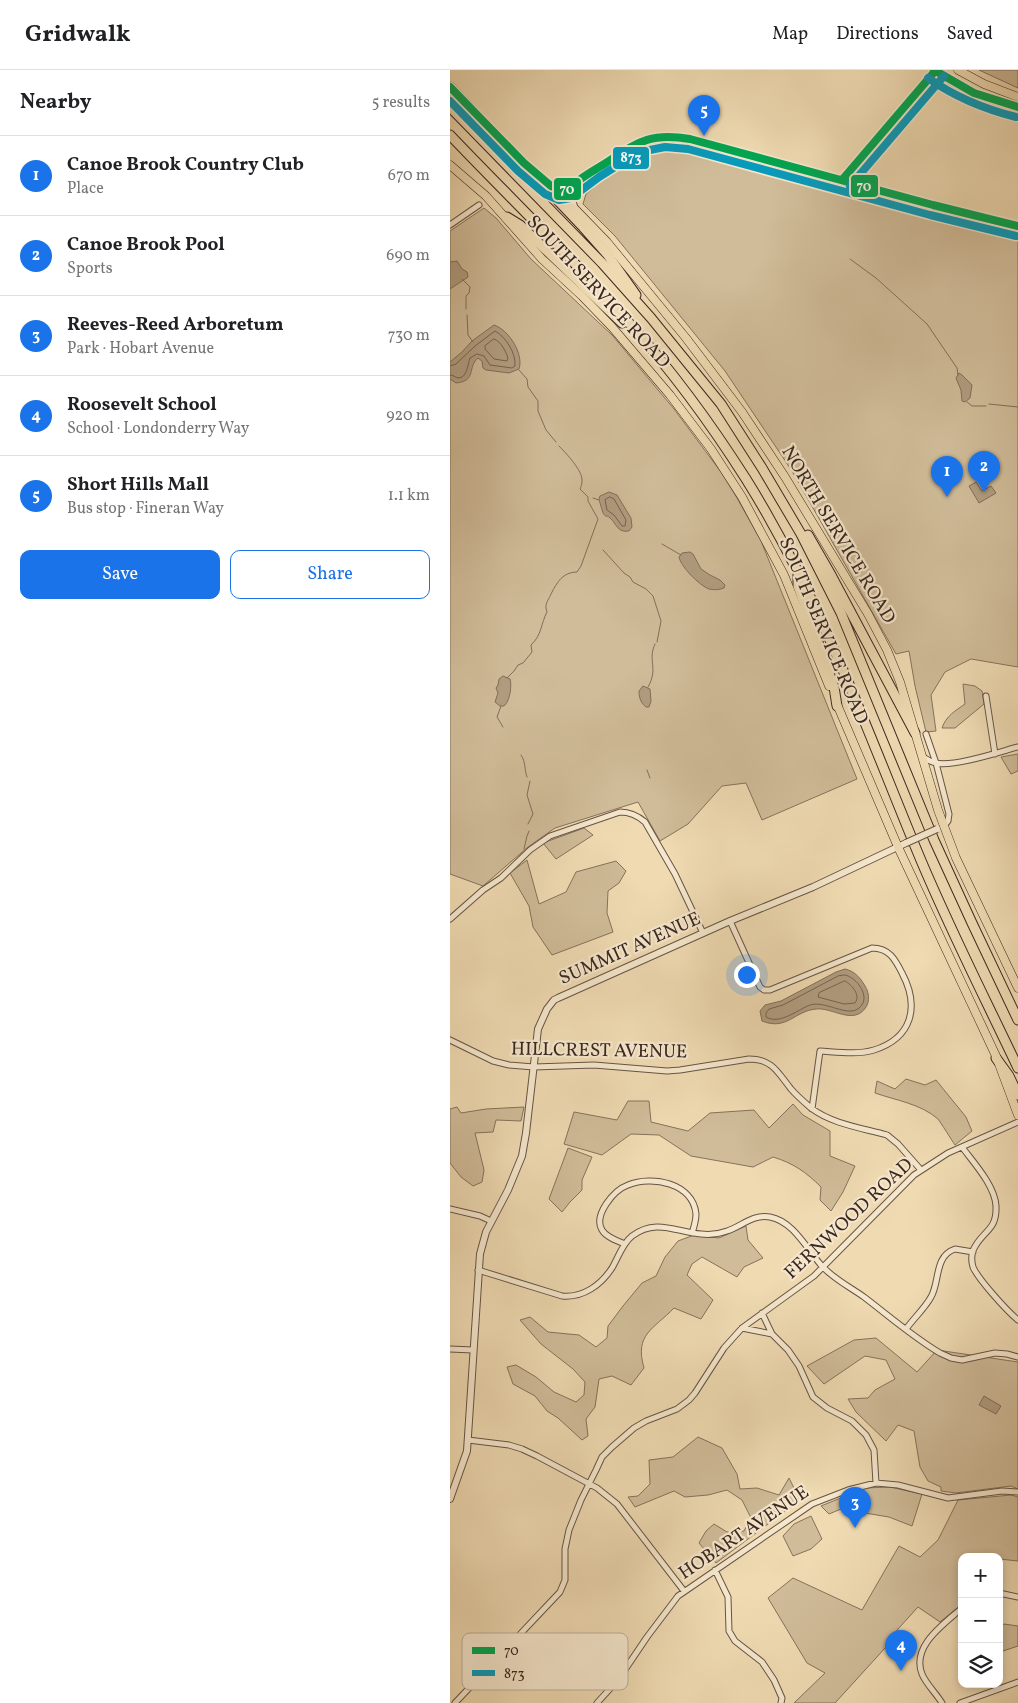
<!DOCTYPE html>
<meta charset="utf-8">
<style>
:root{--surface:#fff;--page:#f2f2f2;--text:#202124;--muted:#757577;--line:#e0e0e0;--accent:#1a73e8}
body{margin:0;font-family:Vollkorn,serif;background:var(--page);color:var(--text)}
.controls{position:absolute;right:15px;bottom:15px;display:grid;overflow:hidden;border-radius:10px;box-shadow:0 2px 8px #0003}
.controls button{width:45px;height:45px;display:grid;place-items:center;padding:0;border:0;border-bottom:1px solid var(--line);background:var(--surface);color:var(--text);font:25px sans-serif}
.you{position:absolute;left:296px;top:904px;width:18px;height:18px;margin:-12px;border:4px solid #fff;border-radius:50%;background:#1a73e8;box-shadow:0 0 0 8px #1a73e833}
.badge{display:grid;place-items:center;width:32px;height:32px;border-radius:50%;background:var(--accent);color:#fff;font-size:16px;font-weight:700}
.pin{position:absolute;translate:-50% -41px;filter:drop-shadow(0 1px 2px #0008)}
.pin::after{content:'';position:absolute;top:26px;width:18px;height:15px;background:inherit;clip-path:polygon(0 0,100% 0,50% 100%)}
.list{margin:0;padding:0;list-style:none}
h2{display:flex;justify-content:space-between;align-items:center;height:65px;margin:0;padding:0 20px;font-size:21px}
h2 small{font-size:16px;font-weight:400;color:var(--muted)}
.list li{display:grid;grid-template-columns:32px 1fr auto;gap:15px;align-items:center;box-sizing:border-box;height:80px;padding:0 20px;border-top:1px solid var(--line)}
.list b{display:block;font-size:19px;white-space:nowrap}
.list p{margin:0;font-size:16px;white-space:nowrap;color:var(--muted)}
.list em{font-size:16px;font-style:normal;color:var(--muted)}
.actions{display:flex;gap:10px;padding:15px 20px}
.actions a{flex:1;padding:11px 0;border:1px solid var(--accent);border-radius:10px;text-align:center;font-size:18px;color:var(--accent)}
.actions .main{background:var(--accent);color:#fff}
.icon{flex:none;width:28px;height:28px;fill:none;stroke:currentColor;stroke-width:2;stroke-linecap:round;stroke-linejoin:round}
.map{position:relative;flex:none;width:568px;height:1633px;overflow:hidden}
header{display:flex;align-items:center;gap:30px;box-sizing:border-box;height:70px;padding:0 25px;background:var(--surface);border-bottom:1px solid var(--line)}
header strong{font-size:24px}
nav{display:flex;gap:28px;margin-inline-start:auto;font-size:18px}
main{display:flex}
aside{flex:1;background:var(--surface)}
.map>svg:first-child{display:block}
</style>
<header>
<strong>Gridwalk</strong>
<nav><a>Map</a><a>Directions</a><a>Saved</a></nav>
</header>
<main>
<aside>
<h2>Nearby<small>5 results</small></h2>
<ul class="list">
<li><span class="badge">1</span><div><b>Canoe Brook Country Club</b><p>Place</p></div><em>670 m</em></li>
<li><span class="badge">2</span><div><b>Canoe Brook Pool</b><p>Sports</p></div><em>690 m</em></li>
<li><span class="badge">3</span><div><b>Reeves-Reed Arboretum</b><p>Park · Hobart Avenue</p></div><em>730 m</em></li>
<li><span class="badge">4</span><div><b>Roosevelt School</b><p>School · Londonderry Way</p></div><em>920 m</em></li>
<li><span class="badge">5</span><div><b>Short Hills Mall</b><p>Bus stop · Fineran Way</p></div><em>1.1 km</em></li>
</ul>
<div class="actions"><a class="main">Save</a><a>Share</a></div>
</aside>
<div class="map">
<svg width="568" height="1633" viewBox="0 0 568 1633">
<rect width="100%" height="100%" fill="#efdab2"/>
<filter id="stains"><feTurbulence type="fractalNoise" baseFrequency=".004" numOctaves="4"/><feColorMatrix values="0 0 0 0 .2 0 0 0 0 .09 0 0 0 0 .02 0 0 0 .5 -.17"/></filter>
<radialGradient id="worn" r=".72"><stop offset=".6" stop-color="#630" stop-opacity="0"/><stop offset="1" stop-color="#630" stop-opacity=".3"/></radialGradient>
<!-- green -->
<path fill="#d0bc99" stroke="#85725c" d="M529 0H568V18Z
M212 71H231L462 136 568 159V597L521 589 495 602 481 625 486 661 476 662 465 616 459 581 446 584 342 401 275 301 165 166 133 134 136 124 188 78Z
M34 138 46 148 81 189 162 265 224 339 271 402 287 428 311 471 407 709 312 750 296 713 272 716 238 754 210 771 188 732 105 758 78 777 33 816 0 804V161Z
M513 614 525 616 532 621 534 634 505 658H492C496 646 505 641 515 634Z
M568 684V701L561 704 551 687Z
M134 758 143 765 106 789 93 773Z
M77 790 89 834 116 822 126 802 166 791 176 801 169 813 158 821 157 843 163 862 102 885 83 857 79 836 60 803Z
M456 1009 475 1015 486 1010 516 1047 522 1061 505 1075C501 1069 491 1053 488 1049 471 1034 445 1030 425 1023L427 1011 445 1019Z
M178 1031H199L201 1052 238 1061 260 1043 304 1040 319 1058 343 1034 353 1045 380 1061V1086L405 1096 393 1122 381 1141 370 1130 371 1117C356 1102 343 1093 323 1087L303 1097 241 1086 209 1065 181 1064 152 1085 114 1074 124 1042 167 1050Z
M7 1037 11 1043 36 1039 74 1037 71 1051 46 1050 43 1062 25 1063 34 1100 32 1112 23 1116 11 1107 0 1093V1039Z
M118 1078 142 1087 132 1110V1120L120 1132 112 1142 99 1129Z
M296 1156 298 1170 313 1188 294 1197 287 1207 252 1187 242 1194 237 1205 263 1230 251 1249 224 1238C204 1259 184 1264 194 1298L181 1315 162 1306 149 1309 145 1337 136 1349 138 1366 132 1370 108 1348 97 1341 85 1326 63 1314 57 1297 66 1295 86 1307 104 1322 126 1332 134 1325 135 1312 123 1299 91 1274 70 1250 80 1247 98 1262 129 1265 146 1277 157 1268 158 1256 173 1236 192 1213 206 1206 215 1187 228 1171 244 1165 269 1168Z
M426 1268 467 1302 487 1280 568 1292V1419L561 1416 506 1423 491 1421V1417L478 1411 470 1397 464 1361 448 1355 436 1371 406 1342 398 1329 418 1328 425 1320 445 1309 436 1290 415 1286 374 1314 357 1296 404 1270Z
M248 1367 272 1378 287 1404 290 1419 307 1418 329 1425 339 1408 350 1430 266 1493 249 1473 256 1461 264 1454 277 1462 294 1461 301 1448 292 1430 277 1420 258 1425 235 1427 224 1421 185 1437 178 1427 188 1426 200 1414 199 1390 223 1387Z
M440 1417 472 1424 462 1456 439 1447 391 1439 379 1444 371 1436 415 1418Z
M561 1425 568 1427V1491L549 1489V1487H512V1534L490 1552 468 1537 448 1559 436 1577 385 1633H344L375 1603 357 1593 318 1528 343 1508 412 1540 449 1476 470 1487 488 1470 508 1430Z
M361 1446 372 1469 361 1479 343 1486 333 1466 344 1454Z
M554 1554 568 1556V1576L550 1582 549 1558Z"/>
<!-- water -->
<path fill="#b19d80" stroke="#816e5a" d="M7 191 12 199 17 202 18 207 0 219V192Z
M44 255C59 260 74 284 69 299L59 303 36 300 33 298 32 291 28 288C17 297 27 311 6 313L0 309V292L12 282 22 271Z
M509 303 512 305 522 315 520 328 515 332 512 331 511 320 506 308Z
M526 412 532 421 541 416 546 423 529 433 519 416Z
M159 422 167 425 181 448 182 457 179 461C167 463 167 454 160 448 156 444 157 449 153 443 153 443 149 430 149 429L150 426Z
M240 482 243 484 251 499 260 505 270 510 275 515 274 518C270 520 263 520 259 519 249 515 231 497 229 487L232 483Z
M53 606 60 609C62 616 60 631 54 636H50L45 632 48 623 46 618 48 615 49 609Z
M193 616 200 619 201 631 199 637H196C191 633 189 628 189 621Z
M395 899C404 901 410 907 415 916 419 922 420 931 416 937 404 956 382 937 366 939 344 941 337 961 312 951L310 941 315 935 331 931 386 902Z
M534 1326 551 1336 546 1344 529 1335Z"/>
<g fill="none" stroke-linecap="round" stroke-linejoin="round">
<!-- shore -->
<path stroke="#766250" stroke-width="1" d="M44 269C51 271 56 282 58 288L57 291 44 289 35 279V276Z
M0 296 6 294 25 276 45 261C56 267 66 283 65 296L62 298 40 295 34 286 27 284 20 288C18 293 17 309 8 308 5 307 3 305 0 305
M160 427 164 429 176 450 175 456H172L164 445 157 440 155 430Z
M395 905C407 907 422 928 409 938 398 948 375 930 360 935 347 940 330 955 316 947V943L319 939 333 935 388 906Z
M395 911C402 915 411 925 405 933L394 934 368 927 369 923Z"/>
<!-- stream -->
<path stroke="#816e5a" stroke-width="1" d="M400 189 426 208 477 254 507 298 508 305
M12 209 20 217 19 223 16 226V239
M17 245 18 265 23 272
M69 300 77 309 78 317 88 331V341L96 360 106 372
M517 332 522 336H536
M539 334 568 337
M143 428 149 430
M212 474 231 485
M153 480 174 503 180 507 183 512 196 519 203 526 211 551 207 572
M57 608 64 601 68 595 73 593 82 582 81 575C92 565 91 553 97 542 94 534 98 531 101 524 107 512 113 502 127 502L131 496 148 449 138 431V427L130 419C131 417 132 414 132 411 133 401 116 383 109 376
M198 617C209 598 197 591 205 574
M51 636 47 647 53 657
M71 685C76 692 74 699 77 707
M197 700 200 708
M78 754 83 744 77 725 80 711
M74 779 77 766 79 761"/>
<!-- minor casing -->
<g stroke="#675444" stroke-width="7">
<path id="minor" d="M392 110 485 1
M106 119 116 120 145 98 149 97C179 74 202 61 240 69L483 135 568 156
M125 137 123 132V124L147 102 149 97
M0 155 29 135
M536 626 545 684
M476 664 486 693 499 744 498 751 494 756
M472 686C476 689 481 692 486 693 504 697 549 682 568 677
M0 849 33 820 51 808 80 780 100 766 170 742C180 742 187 745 195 752L225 804 253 863
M280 851 310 917 314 920H320L422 878C439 878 445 889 452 903 470 937 462 968 424 980 407 985 387 982 370 981L362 1039
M0 970 43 991 59 995 84 997 144 995 217 1001 230 1000 299 989C323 989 328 1003 341 1019 347 1026 354 1032 361 1038 382 1054 412 1058 437 1065L448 1074 471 1100
M512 1077C524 1093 545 1116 546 1136 547 1159 535 1160 526 1175 521 1182 521 1190 523 1197 528 1209 557 1241 568 1250
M0 1139 30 1146 41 1151
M175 1174C167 1171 156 1167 152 1160 143 1145 164 1120 178 1115 202 1105 243 1113 246 1144 246 1150 244 1157 242 1163
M28 1200 112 1226C133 1228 151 1215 162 1198 168 1188 172 1174 182 1166 206 1148 226 1162 251 1164 260 1165 269 1164 277 1161 292 1156 303 1144 320 1147 343 1151 357 1179 371 1195 382 1208 400 1217 414 1227 439 1246 463 1267 490 1283L501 1288 512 1290 545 1283 557 1284 568 1287
M312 1243 322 1264 338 1280 349 1296 363 1327 377 1338 402 1351 416 1365 424 1380 426 1413
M292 1258 322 1264
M456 1259C464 1248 475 1238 481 1227 490 1212 484 1186 505 1179L523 1182
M0 1279 23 1280
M18 1370 59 1375 72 1379 87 1386 147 1418 167 1434 234 1521
M265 1500 278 1527 279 1561 285 1571 312 1592 324 1610 332 1628 331 1633
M549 1523 568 1527
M5 1633 110 1522 115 1510V1479L119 1460 131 1430 146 1400 152 1387 162 1377 184 1358 196 1351 227 1339 239 1330 245 1323 274 1278 292 1258 364 1206 464 1105 498 1083 568 1052
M147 1633 168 1610 197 1567 228 1526 362 1434 398 1420 426 1413 448 1415 498 1428 552 1421 568 1422
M492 1633C486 1623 476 1614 472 1604 461 1576 494 1554 512 1538
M510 1633 568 1612"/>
</g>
<!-- tertiary casing -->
<g stroke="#675444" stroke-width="8">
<path id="tertiary" d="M0 1429 17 1381 30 1184 36 1162 58 1120 72 1086 76 1063 88 959 97 939 104 930 108 928 280 851 363 817 456 773"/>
</g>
<!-- primary casing -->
<g stroke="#3a2720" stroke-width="9">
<path id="primary" d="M484 0C509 18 538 30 568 37
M508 0 534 14 568 27
M0 95 36 126 92 189 132 226 162 257 220 325 261 379 292 427 334 505 379 616
M89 105 122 137 125 139 157 172 236 268 292 342 335 407 418 544 437 580 450 612 488 740 506 788 568 918
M386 632 448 777 546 986 568 1045"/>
</g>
<!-- motorway casing -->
<g stroke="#3a2720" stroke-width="11">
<path id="motorway" d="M0 17 133 157 157 184 186 225
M0 37 152 193 201 248 271 334 312 398 351 464 391 543 484 770 522 853 568 950
M0 65C60 128 123 188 180 254 223 302 261 354 296 409 368 524 414 652 465 776 496 852 533 924 568 998
M57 147 70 155 172 253
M358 465 381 505 465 663
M348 505V516L384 617 387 636
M546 988 559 1006 568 1025"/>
</g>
<!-- minor -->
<use href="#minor" stroke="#f5e7cd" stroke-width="5"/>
<!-- tertiary -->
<use href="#tertiary" stroke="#f5e7cd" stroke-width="6"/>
<!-- primary -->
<use href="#primary" stroke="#efdab2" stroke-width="8"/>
<!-- motorway -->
<use href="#motorway" stroke="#efdab2" stroke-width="9"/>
<!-- tertiary-bridge casing -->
<g stroke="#675444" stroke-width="8" stroke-linecap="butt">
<path id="tertiary-bridge" d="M456 773 487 759"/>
</g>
<!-- tertiary-bridge -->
<use href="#tertiary-bridge" stroke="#f5e7cd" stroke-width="6"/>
<!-- bus-1 casing -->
<g stroke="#f5e7cd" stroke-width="11">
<path id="bus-1" d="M484 0 524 23 568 37
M0 17 74 93 101 116 111 120H116C127 111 139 103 151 96 186 74 196 62 240 69L483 135 568 156
M392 110 486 0"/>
</g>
<!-- bus-2 casing -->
<g stroke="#f5e7cd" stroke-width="11">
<path id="bus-2" d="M478 8C505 27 534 39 566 47
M0 31 68 101 95 124 109 130 121 128 149 107 176 90 195 81 215 77 238 79 480 145 566 166
M400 116 494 6"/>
</g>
<!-- bus-1 -->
<use href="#bus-1" stroke="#00a651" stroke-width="8"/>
<!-- bus-2 -->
<use href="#bus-2" stroke="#069cbd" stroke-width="8"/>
</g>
<g text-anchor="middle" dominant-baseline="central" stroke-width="4.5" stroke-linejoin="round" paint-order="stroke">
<!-- street labels -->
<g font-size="19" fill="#3a2720" stroke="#f5e7cd">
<text transform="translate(148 222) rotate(47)">SOUTH SERVICE ROAD</text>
<text transform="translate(388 465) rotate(59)">NORTH SERVICE ROAD</text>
<text transform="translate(373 561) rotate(67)">SOUTH SERVICE ROAD</text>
<text transform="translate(180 879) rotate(-24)">SUMMIT AVENUE</text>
<text transform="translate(149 981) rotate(1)">HILLCREST AVENUE</text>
<text transform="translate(399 1149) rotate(-43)">FERNWOOD ROAD</text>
<text transform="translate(294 1463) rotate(-34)">HOBART AVENUE</text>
</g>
</g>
<!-- legend -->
<rect x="12" y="1563" width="166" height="57" rx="8" fill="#f5e7cd" stroke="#bdad99" stroke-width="1"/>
<rect x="22" y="1577" width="23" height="7" fill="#00a651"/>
<rect x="22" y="1600" width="23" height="6" fill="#069cbd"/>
<g font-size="14" fill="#3a2720">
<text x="54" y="1585">70</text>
<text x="54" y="1608">873</text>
</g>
<g stroke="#f5e7cd" stroke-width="2">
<rect x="162" y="76" width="38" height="24" rx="5" fill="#069cbd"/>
<rect x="400" y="104" width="29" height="24" rx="5" fill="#00a651"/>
<rect x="103" y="107" width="29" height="24" rx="5" fill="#00a651"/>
</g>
<g font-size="14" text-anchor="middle" font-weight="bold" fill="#fff">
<text x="181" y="92">873</text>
<text x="414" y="121">70</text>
<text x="117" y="124">70</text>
</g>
<rect width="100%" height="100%" filter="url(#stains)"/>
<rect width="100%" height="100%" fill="url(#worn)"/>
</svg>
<div class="controls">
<button>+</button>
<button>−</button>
<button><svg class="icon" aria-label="layers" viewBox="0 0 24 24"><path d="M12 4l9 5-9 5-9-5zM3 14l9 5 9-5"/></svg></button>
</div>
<div class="you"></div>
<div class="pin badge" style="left:497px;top:427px">1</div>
<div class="pin badge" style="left:534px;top:422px">2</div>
<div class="pin badge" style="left:405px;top:1458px">3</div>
<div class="pin badge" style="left:451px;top:1601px">4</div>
<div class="pin badge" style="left:254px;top:66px">5</div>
</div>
</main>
